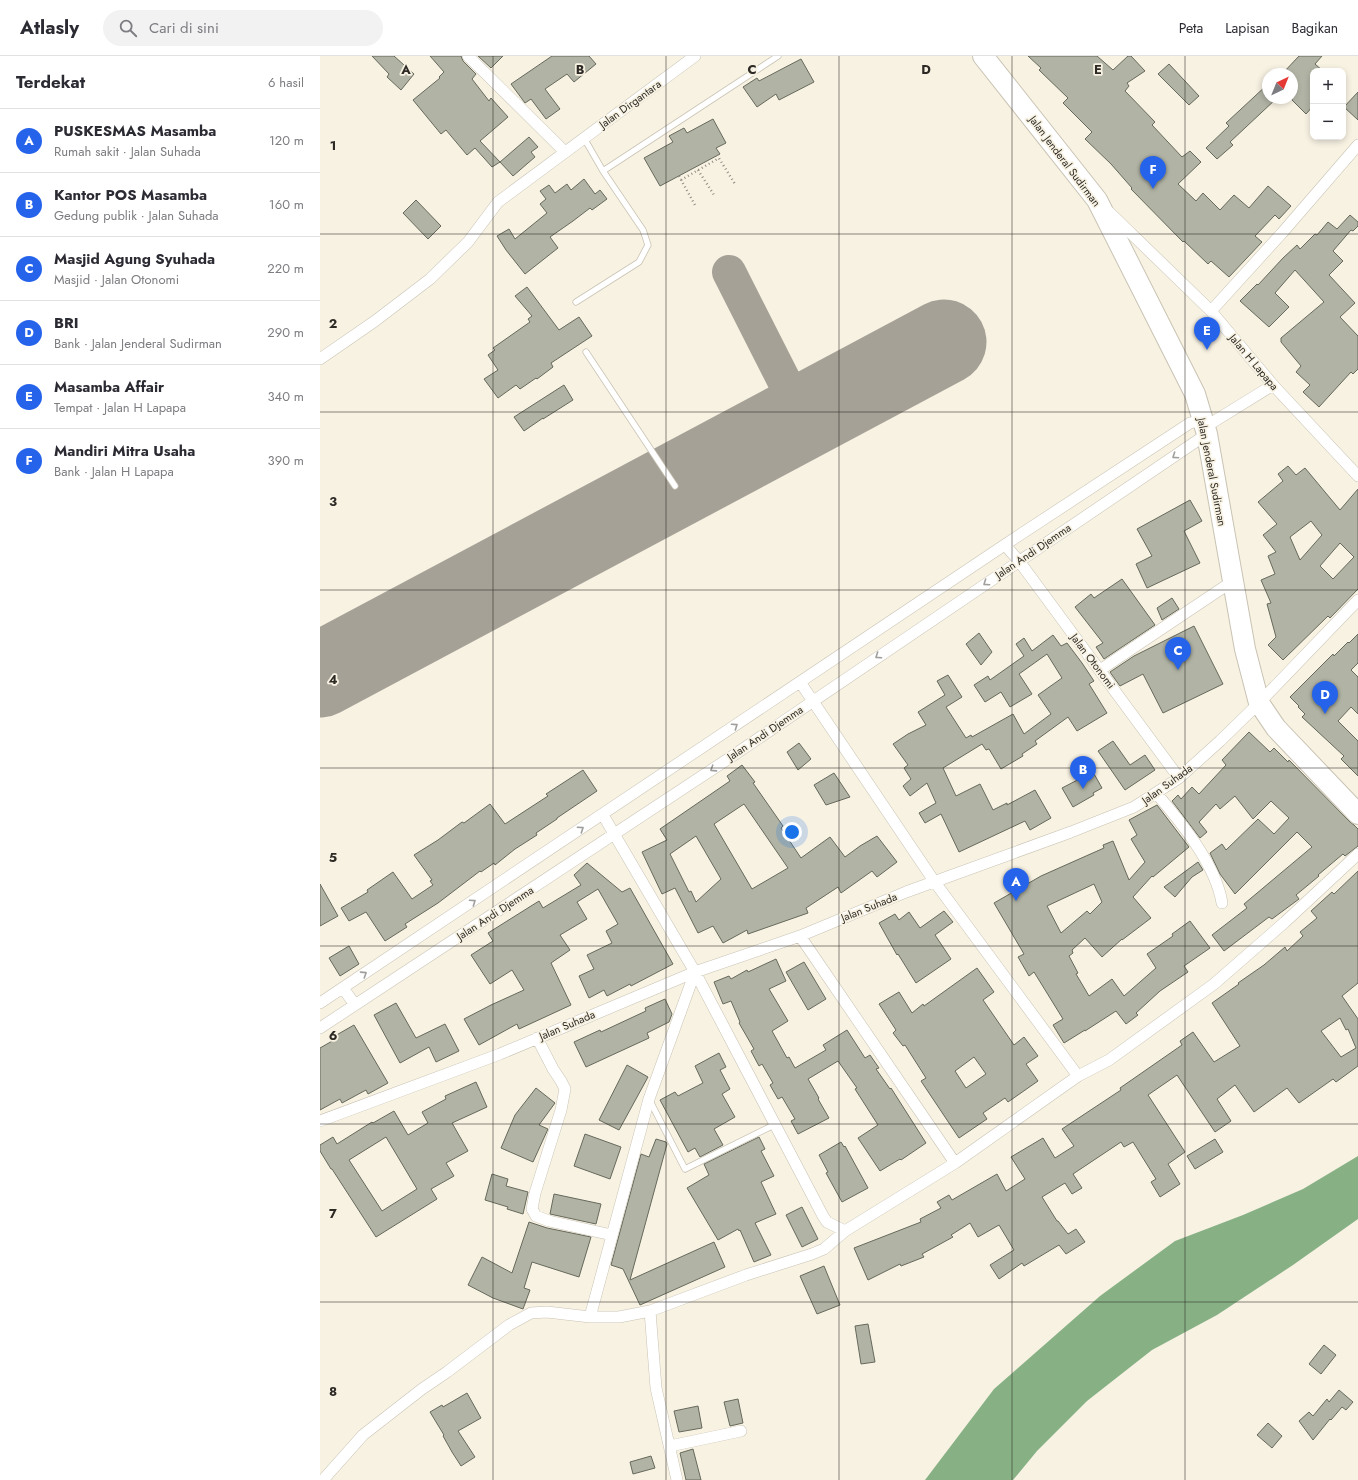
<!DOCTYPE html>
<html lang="id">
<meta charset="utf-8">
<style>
:root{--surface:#fff;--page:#f2f2f3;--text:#2b2b33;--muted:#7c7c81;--line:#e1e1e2;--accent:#2563eb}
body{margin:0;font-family:Jost,sans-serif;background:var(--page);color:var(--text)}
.controls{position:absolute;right:12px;top:12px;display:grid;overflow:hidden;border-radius:8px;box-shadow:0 2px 6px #0003}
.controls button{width:36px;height:36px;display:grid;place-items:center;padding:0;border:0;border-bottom:1px solid var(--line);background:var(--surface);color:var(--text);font:20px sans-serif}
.compass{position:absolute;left:942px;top:12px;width:36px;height:36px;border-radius:50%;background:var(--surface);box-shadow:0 2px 6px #0003;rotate:43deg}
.you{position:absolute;left:472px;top:776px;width:14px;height:14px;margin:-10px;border:3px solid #fff;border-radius:50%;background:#1a73e8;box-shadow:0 0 0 6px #1a73e833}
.badge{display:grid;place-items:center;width:26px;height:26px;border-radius:50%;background:var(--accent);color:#fff;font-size:13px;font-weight:700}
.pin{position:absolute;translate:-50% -33px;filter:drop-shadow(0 1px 2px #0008)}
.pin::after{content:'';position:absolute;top:21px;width:14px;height:12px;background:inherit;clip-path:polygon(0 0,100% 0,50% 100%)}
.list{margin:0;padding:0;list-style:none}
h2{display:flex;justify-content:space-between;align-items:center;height:52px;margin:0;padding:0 16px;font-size:17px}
h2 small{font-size:13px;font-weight:400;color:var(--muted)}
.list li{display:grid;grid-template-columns:26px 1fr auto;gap:12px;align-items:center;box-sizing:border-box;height:64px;padding:0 16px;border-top:1px solid var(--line)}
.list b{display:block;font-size:15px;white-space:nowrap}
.list p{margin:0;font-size:13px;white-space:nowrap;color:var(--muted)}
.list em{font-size:13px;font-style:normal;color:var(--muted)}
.icon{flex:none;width:22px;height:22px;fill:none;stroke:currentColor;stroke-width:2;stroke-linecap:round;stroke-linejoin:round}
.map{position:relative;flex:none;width:1038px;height:1424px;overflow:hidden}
header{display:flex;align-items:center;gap:24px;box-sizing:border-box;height:56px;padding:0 20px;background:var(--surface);border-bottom:1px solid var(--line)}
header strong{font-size:19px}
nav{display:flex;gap:22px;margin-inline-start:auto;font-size:14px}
.search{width:280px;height:36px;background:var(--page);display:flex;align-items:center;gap:10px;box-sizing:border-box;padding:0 14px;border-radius:22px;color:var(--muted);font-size:15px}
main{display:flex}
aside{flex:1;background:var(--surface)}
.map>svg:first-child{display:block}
</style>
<header>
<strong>Atlasly</strong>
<div class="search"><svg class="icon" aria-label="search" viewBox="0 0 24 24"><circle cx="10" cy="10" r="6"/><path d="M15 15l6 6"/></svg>Cari di sini</div>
<nav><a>Peta</a><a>Lapisan</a><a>Bagikan</a></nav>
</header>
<main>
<aside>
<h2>Terdekat<small>6 hasil</small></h2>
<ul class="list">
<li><span class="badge">A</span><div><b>PUSKESMAS Masamba</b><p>Rumah sakit · Jalan Suhada</p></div><em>120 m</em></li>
<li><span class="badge">B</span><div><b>Kantor POS Masamba</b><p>Gedung publik · Jalan Suhada</p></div><em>160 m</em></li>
<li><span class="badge">C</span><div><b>Masjid Agung Syuhada</b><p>Masjid · Jalan Otonomi</p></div><em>220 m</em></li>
<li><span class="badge">D</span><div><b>BRI</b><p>Bank · Jalan Jenderal Sudirman</p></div><em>290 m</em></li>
<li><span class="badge">E</span><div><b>Masamba Affair</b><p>Tempat · Jalan H Lapapa</p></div><em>340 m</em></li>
<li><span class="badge">F</span><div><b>Mandiri Mitra Usaha</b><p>Bank · Jalan H Lapapa</p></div><em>390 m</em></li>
</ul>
</aside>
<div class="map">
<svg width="1038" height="1424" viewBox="0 0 1038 1424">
<rect width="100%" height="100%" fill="#f8f2e3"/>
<!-- water -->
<path fill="#87b185" d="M1038 1100V1163L973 1209 897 1259 832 1294 767 1345 717 1395 693 1424H605L674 1333 780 1240 855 1185 923 1159 983 1133Z"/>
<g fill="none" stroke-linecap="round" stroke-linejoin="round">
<!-- taxiway -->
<path stroke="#a6a196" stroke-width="34" d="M409 216 483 362"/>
<!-- runway -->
<path stroke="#a6a196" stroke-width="85" d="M0 619 624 286"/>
</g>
<!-- building -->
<path fill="#b1b4a5" stroke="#66695b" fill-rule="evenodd" d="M52 0H74L94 18 81 34 67 21 69 18Z
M110 0H141L143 5 156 18 152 23 169 45 171 42 188 61 160 85 180 106 172 111 155 92 147 99 126 74 121 78 93 44 120 22 119 21 124 16Z
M158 0H183L171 12Z
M232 0H269L276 8 254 26 247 18 225 33 240 53 226 63 211 43 205 47 191 28Z
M708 0H777L793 14 808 0H811L825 15 807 27 809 30 805 35 835 66 832 69 862 101 870 95 881 106 858 128 876 145 883 137 900 154 914 139 929 152 948 130 971 150 959 163 955 159 935 180 942 186 909 221 891 205 888 208 864 185 863 186 811 133 812 132 791 108 765 83 772 76 743 47 748 42 719 14 721 12Z
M979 0H1002L995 8 1003 15H993V50L986 58 972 44V18H962Z
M481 3 494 26 459 44 456 38 437 51 423 31 437 22 439 25Z
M849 8 879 40 869 49 838 18Z
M948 28V42H957L910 86 913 89 897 103 886 92 909 70 906 67Z
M1038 36V64L1024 51Z
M393 63 406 87 396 92 400 98 340 130 324 102 353 86 349 80 364 72 367 77Z
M209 81 218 91 211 96 215 101 193 120 180 106Z
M264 123 275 138 280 134 287 143 272 154 270 152 253 165 230 181 238 192 205 218 186 194 177 180 189 173 195 183 227 157 220 148 226 143 220 135 229 129 235 137 247 128 251 134Z
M96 144 121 170 108 183 83 157Z
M1030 159 1038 166V170L1033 175 1031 174 1013 195 1023 205 1009 219 1035 247 1020 261 1038 280V313L1033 318 1031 316 999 351 983 336 990 329 976 316 981 310 961 286V282L1004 246 975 214 955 237 969 251 949 271 920 245 937 228 938 229 963 202 977 189 980 193 995 178 997 179 1008 166 1017 173Z
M207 231 239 274 259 261 272 280 231 307 233 311 217 323 216 322 200 333 196 329 178 342 164 323 178 314 168 299 175 294 173 292 210 266 208 263 212 260 195 240Z
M244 329 253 344 223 363V362L204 375 194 361Z
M968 410 976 419 985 412 1020 454 1038 433V533L1010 562 1008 560 963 604 948 589 956 581 947 548 951 547 941 524 955 518 948 500 956 496 943 479 957 468 938 446 963 425 958 418ZM991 465 1002 479 980 504 970 481ZM1020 487 1034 501 1013 523 1000 510Z
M870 444 882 465 864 475 880 507 827 532 816 508 832 500 817 473Z
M802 523 835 569 784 603 776 591 783 587 755 551 771 538 774 542Z
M852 542 859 553 842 564 837 552Z
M874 570 903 628 843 657 823 618 800 630 792 619 790 616 814 600Z
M659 577 672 596 661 609 646 588Z
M1038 578V607L1031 614 1038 621V658L1031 651 1018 665 1038 685V720L1021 703 1024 700 982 661 985 658 978 651 979 650 970 641 1013 598 1014 600 1028 586 1029 587Z
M733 579 741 590 747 587 762 607 774 625 769 628 787 657 757 675 748 661 715 685 717 688 702 698 703 700 681 713 669 693 666 694 662 688 623 712 636 740 660 728 673 754 687 747V749L715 734 731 762 710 774 705 765 639 796 621 758 605 767 599 757 616 747 607 727 590 740 583 730 591 723 584 712 588 709 573 688 588 678 606 669 598 656 625 639 617 625 628 619 642 641 626 651 646 682 651 679 652 681 693 658 704 678 731 658 718 639 742 622 727 598 699 618 712 638 690 651 681 636 665 646 654 629 668 620 670 624 704 600 696 588 704 582 712 595Z
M929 676 950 696 954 692 968 706 969 704 1030 766 1034 769 1038 773V790L1025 800 1023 798 998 819 999 820 976 839 979 843 952 863 949 861 904 895 892 879 927 852 924 848 992 791 977 776 915 838 900 818 890 797 902 788 906 794 938 763 954 778 969 762 951 745 933 763 915 740 900 753 896 748 879 766 887 776 880 782 852 745 858 739 861 743 872 731 879 738 906 709 902 704Z
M793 685 810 709 825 699 835 714 805 734 778 695Z
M479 687 491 703 478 714 467 696Z
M422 709 435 726 433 727 463 770 461 772 481 802 510 781 525 801 540 790 557 780 577 806 557 821 552 815 521 837 518 831 486 852 488 857 428 878 427 874 403 887 393 870 378 877 355 832 342 838 322 796 347 784 340 773 410 725 407 720ZM424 748 468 812 432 833 394 768ZM376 780 401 823 376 846 371 835 369 836 350 798Z
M263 714 277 735 237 762V763L216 777 217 779 195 793 175 809 174 807 161 816 160 815 118 847 85 868 87 871 65 885 46 856 29 865 21 852 48 836 47 834 73 816 92 843 113 829 110 825 112 824 94 799 118 784 142 766 144 767 170 748 185 768 228 740 226 738Z
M773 716 782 732 773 737 774 739 753 751 742 732Z
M514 717 530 741 506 749 494 729Z
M837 749 869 791 833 821 832 820 813 841 831 862 802 884V883L782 901 765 882 752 894 753 897 749 900 758 917 756 918 769 940 792 923 804 940 836 912 827 898 853 880 852 878 870 865 890 892 864 910 868 916 840 935 816 957 818 959 806 968 796 955 765 975V974L744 987 733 969 743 963 714 916 709 920 698 901 704 898 674 847 721 820 784 792 783 789 793 785 809 824 825 806 811 783 817 779 809 764ZM774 828 782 846 770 858 767 855 741 877 727 850Z
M878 806 883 814 872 821 855 841 844 831Z
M267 807 302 836 310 832 353 908 311 930 310 928 287 940 284 934 269 942 259 920 274 913 267 899 292 887 286 875 298 868 278 833 257 846 267 863 240 879 250 894 231 907 251 949 199 973 197 968 159 989 144 963 171 949 204 934 192 914 170 928 151 899 173 885 168 877 219 845 223 852 261 829 254 819Z
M1038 815V927L1022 940 1038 963V1010L1016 1026 1013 1023 979 1047 967 1032 934 1056 915 1029 897 1043 911 1065 895 1076 857 1019 828 1039 865 1096 848 1108 860 1128 840 1141 831 1126 836 1123 813 1086 804 1091 801 1086 753 1118 762 1132 752 1138 745 1127 722 1141 737 1165H738L748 1178 756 1173 765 1186 746 1198 739 1189 704 1210 702 1207 679 1223 670 1209 694 1194 679 1169 658 1181 650 1167 631 1179 633 1181 602 1198 604 1201 581 1210 580 1208 548 1224 534 1192 601 1166 600 1163 621 1152 617 1146 629 1139 632 1144 677 1118 686 1135 705 1123 691 1101 723 1082 735 1102 754 1090 742 1073 801 1034 800 1032 862 989 860 985 873 976 894 1006 920 990 892 947 919 928 918 927 944 909 965 891 967 895 983 880 980 876 997 862 991 855 1012 836 1014 838ZM1020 962 1026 974 1028 973 1036 992 1021 1001 1001 975Z
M0 828 18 860 0 870Z
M624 855 633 866 615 879 631 903 596 927 578 898 577 899 559 867 575 858 579 864 589 856 600 872Z
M29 890 39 908 20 920 9 902Z
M456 903 466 925 449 933 468 965 452 975 467 1002 469 1001 475 1012 506 994 503 989 527 974 545 1002 550 999 559 1012 556 1013 570 1033 571 1032 606 1087 581 1104 580 1103 560 1115 538 1082 558 1069 535 1033 537 1032 518 1005 488 1023 499 1042 498 1043 509 1062 478 1078 471 1065 475 1063 462 1041 458 1043 450 1029 453 1027 442 1008 439 1010 431 995 434 993 419 967 420 966 411 945 403 948 394 926 409 920 411 923 427 914 428 916Z
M484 906 506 943 488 954 466 916Z
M657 912 674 936 663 944 694 989 704 981 718 1000 706 1008 718 1025 688 1046 685 1042 663 1057 667 1063 639 1082 601 1025 606 1022 585 989 583 990 573 977 576 974 559 948 579 936 592 957 603 948 604 950ZM654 1001 666 1018 646 1032 635 1015Z
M345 943 352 958 349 966 327 977 329 982 266 1011 254 986 280 974 281 976 326 955 325 952Z
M76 947 96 982 125 968 139 995 116 1006 109 991 80 1007 54 959Z
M34 969 68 1027 48 1038 46 1034 22 1047 20 1043 0 1054V992L14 984 13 981Z
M399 997 406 1011 400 1014 410 1033 402 1038 415 1061 394 1073 403 1089 380 1101 375 1092 368 1096 340 1044 355 1036 358 1040 383 1027 375 1010Z
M307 1009 328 1021 299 1074 279 1064Z
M156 1026 167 1051 132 1067 148 1095 126 1107 134 1120 111 1133 117 1143 56 1181 12 1113H11L0 1095V1089L13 1081 17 1088 52 1066 53 1067 74 1055 88 1079 108 1067 102 1056 126 1043 125 1040ZM66 1081 97 1133 62 1155 29 1104Z
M216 1032 235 1047 219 1069 228 1073 213 1106 181 1092 195 1059Z
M265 1078 301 1091 290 1123 254 1110Z
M439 1081 445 1093 441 1095 454 1120 441 1126 456 1158 435 1167 451 1199 434 1206 420 1174 419 1175 418 1173 398 1184 367 1132 389 1119 384 1108Z
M336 1083 346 1086 347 1088 310 1224 394 1186 405 1211 320 1249 303 1213 291 1209 321 1098 329 1101Z
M895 1083 903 1096 875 1113 867 1100Z
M521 1086 524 1091 525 1090 548 1132 522 1146 506 1117 508 1116 499 1099Z
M172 1118 188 1123 186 1130 208 1136 203 1158 187 1153 188 1151 165 1144Z
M234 1138 281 1148 276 1168 230 1158Z
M482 1151 498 1183 482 1191 466 1159Z
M209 1166 227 1172 271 1181 259 1221 212 1206 204 1232 210 1234 203 1253 173 1242 148 1229 162 1201 192 1217Z
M504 1210 520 1249 497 1258 480 1220Z
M548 1268 555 1306 541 1308 535 1270Z
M1004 1289 1016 1299 1001 1318 989 1308Z
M1019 1334 1033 1346 1026 1354 1022 1351 1011 1364 1010 1363 993 1384 979 1365 989 1356 993 1360 1007 1343 1009 1346Z
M147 1337 161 1362 138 1375 155 1401 141 1410 132 1396 123 1380 124 1379 110 1356 122 1349 123 1351Z
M418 1343 423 1367 410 1370 404 1346Z
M378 1350 382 1372 359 1376 354 1355Z
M948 1367 962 1380 952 1392 937 1379Z
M373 1393 381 1424H366L360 1397Z
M331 1400 335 1412 313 1418 310 1406Z"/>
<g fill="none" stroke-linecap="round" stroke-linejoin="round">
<!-- lane casing -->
<g stroke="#c9c3b4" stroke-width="7">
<path id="lane" d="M283 115 458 0
M256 246 319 206 328 189 323 174 283 115 264 82
M266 296 355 430
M330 1045 365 1113 456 1068"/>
</g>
<!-- street casing -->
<g stroke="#c9c3b4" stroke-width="12">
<path id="street" d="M148 0 245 96
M789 156 891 255 953 329 1038 420
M891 255 962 177 1038 89
M0 303 55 265 110 223 148 186 178 146 375 0
M885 371 953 329
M685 489 699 505 859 722
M780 614 913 525
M480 626 614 825 758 1020
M836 737C861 766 896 809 902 847
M283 759 375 916 503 1160 507 1166 525 1175 635 1107 758 1020 789 1004 894 928 965 866 1038 798
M480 880 635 1107
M23 932 35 949
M0 947 689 486 870 367 883 364
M0 972 411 701 887 378
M217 982 233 1013 241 1025 245 1033 241 1054 215 1137 212 1153 216 1160 229 1165 292 1179
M0 1065 180 998 375 916 480 880 586 836 751 776 814 751 859 722 900 685 939 647 1038 544
M330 1255 336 1332 357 1424
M270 1261 329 1043 375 916
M350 1390 421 1375
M3 1424 43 1379 102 1333 127 1316 189 1269 211 1257 227 1256 270 1261H299L330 1255 426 1219 492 1198 504 1193 525 1175"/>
</g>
<!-- highway casing -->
<g stroke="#c9c3b4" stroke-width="22">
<path id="highway" d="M663 0 777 144 875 338 887 378 925 593 939 647 956 672 1038 758"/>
</g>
<!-- path -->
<path stroke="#928d83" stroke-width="2.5" stroke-dasharray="1 3" stroke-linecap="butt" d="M397 99 415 128
M378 114 394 139
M359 120 375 149
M361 124 399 102"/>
<!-- lane -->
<use href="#lane" stroke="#fff" stroke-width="5.5"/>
<!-- street -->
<use href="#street" stroke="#fff" stroke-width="11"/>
<!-- highway -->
<use href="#highway" stroke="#fff" stroke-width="20"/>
</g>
<!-- one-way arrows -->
<defs><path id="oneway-chevron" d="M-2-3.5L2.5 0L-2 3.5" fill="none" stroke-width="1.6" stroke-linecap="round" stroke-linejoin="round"/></defs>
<g stroke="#a09f9d">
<use href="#oneway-chevron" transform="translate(855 400) rotate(146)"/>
<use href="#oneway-chevron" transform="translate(666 527) rotate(146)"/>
<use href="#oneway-chevron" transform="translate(558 600) rotate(146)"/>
<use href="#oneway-chevron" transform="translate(415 670) rotate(-34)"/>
<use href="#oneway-chevron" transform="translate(393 713) rotate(147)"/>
<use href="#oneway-chevron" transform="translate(261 773) rotate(-34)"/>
<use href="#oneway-chevron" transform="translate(153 846) rotate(-34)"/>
<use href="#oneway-chevron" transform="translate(44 918) rotate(-33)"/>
</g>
<!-- grid -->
<path fill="none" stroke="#2d2a25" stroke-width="1" stroke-opacity="0.55" d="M173 0V1424M346 0V1424M519 0V1424M692 0V1424M865 0V1424M0 178H1038M0 356H1038M0 534H1038M0 712H1038M0 890H1038M0 1068H1038M0 1246H1038"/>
<g text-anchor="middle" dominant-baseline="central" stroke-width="3.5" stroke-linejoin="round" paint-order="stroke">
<!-- street labels -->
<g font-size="11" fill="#2d2a25" stroke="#f8f2e3">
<text transform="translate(310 48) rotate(-36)">Jalan Dirgantara</text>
<text transform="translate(745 105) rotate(53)">Jalan Jenderal Sudirman</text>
<text transform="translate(934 306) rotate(50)">Jalan H Lapapa</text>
<text transform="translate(892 416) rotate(79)">Jalan Jenderal Sudirman</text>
<text transform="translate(713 495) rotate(-34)">Jalan Andi Djemma</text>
<text transform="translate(773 605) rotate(53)">Jalan Otonomi</text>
<text transform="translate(445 677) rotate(-34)">Jalan Andi Djemma</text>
<text transform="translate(847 728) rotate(-36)">Jalan Suhada</text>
<text transform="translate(549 851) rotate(-22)">Jalan Suhada</text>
<text transform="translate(175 857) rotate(-33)">Jalan Andi Djemma</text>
<text transform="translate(247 969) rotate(-23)">Jalan Suhada</text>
</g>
</g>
<g font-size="13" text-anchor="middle" font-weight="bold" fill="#2d2a25" stroke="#f8f2e3" stroke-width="3.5" stroke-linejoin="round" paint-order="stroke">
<text x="86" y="18">A</text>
<text x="260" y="18">B</text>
<text x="432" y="18">C</text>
<text x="606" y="18">D</text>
<text x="778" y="18">E</text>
<text x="13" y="94">1</text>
<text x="13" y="272">2</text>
<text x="13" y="450">3</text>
<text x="13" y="628">4</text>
<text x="13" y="806">5</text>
<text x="13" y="984">6</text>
<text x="13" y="1162">7</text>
<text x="13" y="1340">8</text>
</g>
</svg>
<div class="controls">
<button>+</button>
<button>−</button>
</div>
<svg class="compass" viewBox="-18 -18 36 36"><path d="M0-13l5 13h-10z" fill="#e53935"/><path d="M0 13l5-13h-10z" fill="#7c7c81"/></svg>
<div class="you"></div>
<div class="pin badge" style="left:696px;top:845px">A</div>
<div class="pin badge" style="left:763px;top:733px">B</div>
<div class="pin badge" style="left:858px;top:614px">C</div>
<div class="pin badge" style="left:1005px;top:658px">D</div>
<div class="pin badge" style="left:887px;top:294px">E</div>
<div class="pin badge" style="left:833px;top:133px">F</div>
</div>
</main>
